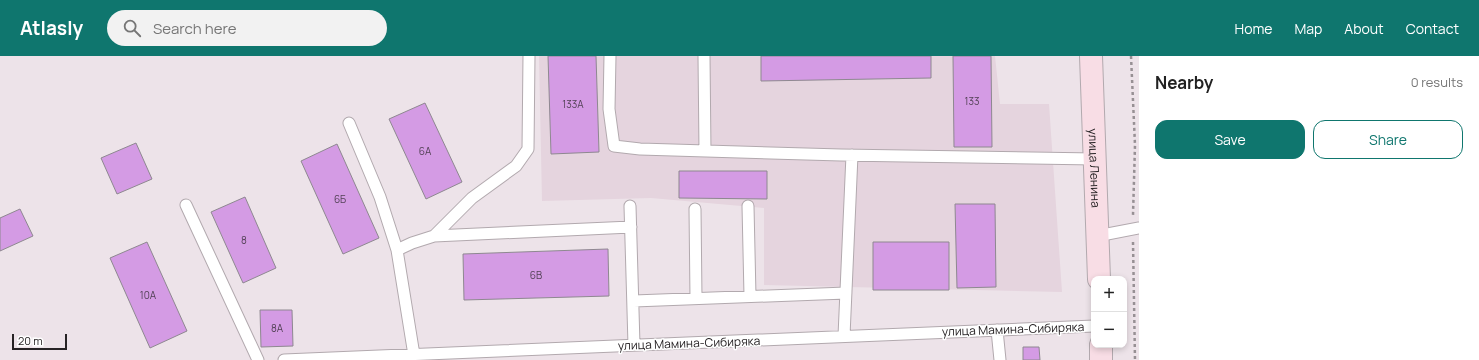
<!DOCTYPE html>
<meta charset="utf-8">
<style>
:root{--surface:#fff;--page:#f2f2f2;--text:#222;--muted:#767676;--line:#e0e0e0;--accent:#0f766e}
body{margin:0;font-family:Manrope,sans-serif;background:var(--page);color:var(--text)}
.controls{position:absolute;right:12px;bottom:12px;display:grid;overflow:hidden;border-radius:8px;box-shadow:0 2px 6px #0003}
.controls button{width:36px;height:36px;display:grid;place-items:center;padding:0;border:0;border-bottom:1px solid var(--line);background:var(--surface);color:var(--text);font:20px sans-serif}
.scale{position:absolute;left:12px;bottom:10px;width:55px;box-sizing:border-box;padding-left:4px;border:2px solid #272325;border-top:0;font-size:11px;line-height:14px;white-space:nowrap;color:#272325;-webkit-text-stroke:3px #fff;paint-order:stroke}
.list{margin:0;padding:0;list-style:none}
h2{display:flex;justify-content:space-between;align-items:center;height:52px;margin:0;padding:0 16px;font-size:17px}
h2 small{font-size:13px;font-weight:400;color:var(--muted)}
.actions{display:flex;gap:8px;padding:12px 16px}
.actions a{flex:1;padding:9px 0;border:1px solid var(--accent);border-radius:12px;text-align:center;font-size:14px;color:var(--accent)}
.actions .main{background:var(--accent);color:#fff}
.icon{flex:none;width:22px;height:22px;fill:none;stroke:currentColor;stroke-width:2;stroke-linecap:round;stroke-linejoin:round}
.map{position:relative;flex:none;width:1139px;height:304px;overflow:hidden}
header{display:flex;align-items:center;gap:24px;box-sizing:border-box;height:56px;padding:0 20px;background:var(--accent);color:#fff}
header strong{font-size:19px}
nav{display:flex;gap:22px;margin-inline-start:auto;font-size:14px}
.search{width:280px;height:36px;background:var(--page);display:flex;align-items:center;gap:10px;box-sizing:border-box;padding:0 14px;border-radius:22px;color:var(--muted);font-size:15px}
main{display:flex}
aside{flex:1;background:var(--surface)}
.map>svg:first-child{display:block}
</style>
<header>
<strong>Atlasly</strong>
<div class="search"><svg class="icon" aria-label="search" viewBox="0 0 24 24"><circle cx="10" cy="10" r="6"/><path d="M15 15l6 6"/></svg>Search here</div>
<nav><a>Home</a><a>Map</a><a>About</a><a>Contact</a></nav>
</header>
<main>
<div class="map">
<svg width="1139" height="304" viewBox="0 0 1139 304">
<rect width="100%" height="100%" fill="#ede3e9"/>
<!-- built -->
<path fill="#e5d4de" d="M539 0H995L1000 48H1049L1062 236 764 229V152L651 142 542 145Z"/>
<!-- building -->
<path fill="#d49be4" stroke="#8e8890" d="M548 0H596L599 96 551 98Z
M761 0H931V22L761 25Z
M953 0H991L992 91H954Z
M425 47 462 126 426 143 389 63Z
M136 87 152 123 117 138 101 102Z
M337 88 379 182 343 198 301 105Z
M679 115H767V143L679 142Z
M245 141 276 212 243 227 211 156Z
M955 148H995L996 231 957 232Z
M20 153 33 180 0 195V162Z
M147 186 187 275 150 292 110 202Z
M873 186H949V234H873Z
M608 193 609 240 464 244 463 198Z
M260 254H292L293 290 261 291Z
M1023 291H1039L1040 304H1023Z"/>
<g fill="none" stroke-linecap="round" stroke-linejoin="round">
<!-- service casing -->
<g stroke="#b2a9ae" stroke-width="13">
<path id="service" d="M610 0 609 53 614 90 640 93 841 99 1095 103
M704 0 705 95
M349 67 380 141 397 194 414 299
M186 149 258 304
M630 150 634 289
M748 150 750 240
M695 153 696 242
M434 180 472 142 516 110 528 93 529 0
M1097 180 1139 172
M397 194 412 187 434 180 631 171
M634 245 846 237
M997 274 1000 304
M844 280 852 99
M284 304 1094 270"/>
</g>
<!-- secondary casing -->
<g stroke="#b2a9ae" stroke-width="24">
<g id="secondary">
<path id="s1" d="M1091 0 1099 223"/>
<path d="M1101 289V304"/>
</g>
</g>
<!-- path -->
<path stroke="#979094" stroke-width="2.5" stroke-dasharray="3 3" stroke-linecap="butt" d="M1131 0 1135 89 1133 159
M1133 186 1135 304"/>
<!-- service -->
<use href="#service" stroke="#fff" stroke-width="11"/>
<!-- secondary -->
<use href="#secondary" stroke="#f8dde5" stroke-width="22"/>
</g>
<g text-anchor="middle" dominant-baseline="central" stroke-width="3" stroke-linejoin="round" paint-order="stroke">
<!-- number labels -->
<g font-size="10" fill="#524155">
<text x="972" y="45">133</text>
<text x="573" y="48">133А</text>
<text x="425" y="95">6А</text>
<text x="340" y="143">6Б</text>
<text x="244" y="184">8</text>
<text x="536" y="219">6В</text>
<text x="148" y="239">10А</text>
<text x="277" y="272">8А</text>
</g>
<!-- street labels -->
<g font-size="12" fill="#272325" stroke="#fff">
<text stroke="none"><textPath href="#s1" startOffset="112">улица Ленина</textPath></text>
<text transform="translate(1013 273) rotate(-2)">улица Мамина-Сибиряка</text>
<text transform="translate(689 287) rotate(-2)">улица Мамина-Сибиряка</text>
</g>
</g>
</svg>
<div class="controls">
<button>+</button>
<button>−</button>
</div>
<div class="scale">20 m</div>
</div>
<aside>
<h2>Nearby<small>0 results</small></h2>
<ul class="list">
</ul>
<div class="actions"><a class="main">Save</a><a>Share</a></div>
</aside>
</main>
